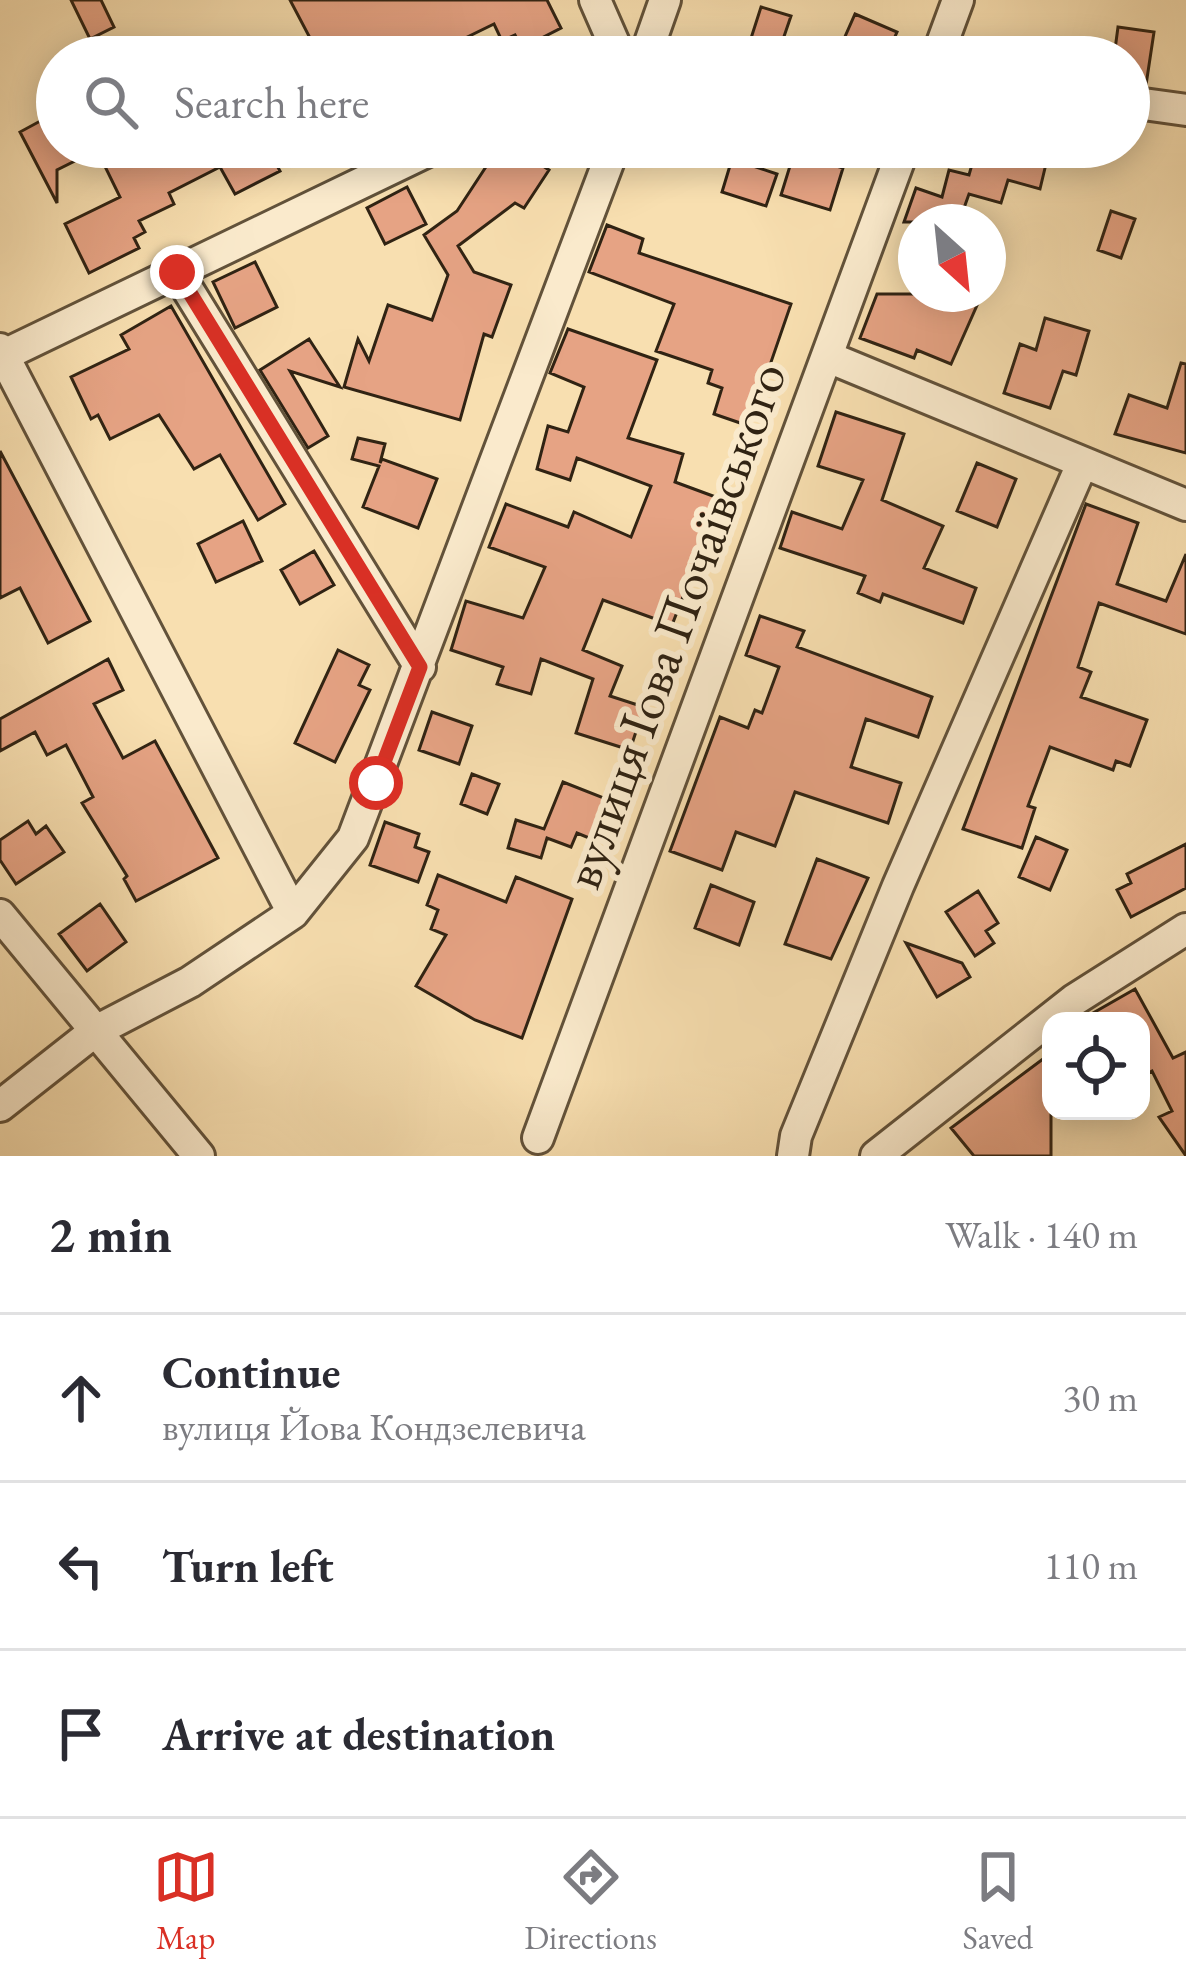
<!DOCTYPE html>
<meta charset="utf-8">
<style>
:root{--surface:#fff;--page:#f2f2f3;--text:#2b2b33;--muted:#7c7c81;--line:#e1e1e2;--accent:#d93025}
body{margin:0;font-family:"EB Garamond",serif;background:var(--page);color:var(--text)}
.controls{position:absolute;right:36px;bottom:36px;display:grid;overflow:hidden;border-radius:24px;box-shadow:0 6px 30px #0003}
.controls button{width:108px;height:108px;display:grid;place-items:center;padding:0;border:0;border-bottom:3px solid var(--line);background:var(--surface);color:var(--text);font:60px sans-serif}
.compass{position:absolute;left:898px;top:204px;width:108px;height:108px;border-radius:50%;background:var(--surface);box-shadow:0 6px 30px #0003;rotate:153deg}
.stop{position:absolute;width:36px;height:36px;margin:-27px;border:9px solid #d93025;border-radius:50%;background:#fff}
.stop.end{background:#d93025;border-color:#fff;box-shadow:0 3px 12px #0008}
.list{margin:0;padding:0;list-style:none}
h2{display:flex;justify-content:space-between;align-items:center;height:156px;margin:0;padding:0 48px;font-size:51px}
h2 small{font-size:39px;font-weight:400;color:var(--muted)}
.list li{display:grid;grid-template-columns:78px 1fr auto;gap:36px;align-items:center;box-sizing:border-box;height:168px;padding:0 48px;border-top:3px solid var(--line)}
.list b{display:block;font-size:45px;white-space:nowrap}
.list p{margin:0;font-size:39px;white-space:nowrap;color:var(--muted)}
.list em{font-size:39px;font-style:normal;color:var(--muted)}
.icon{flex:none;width:66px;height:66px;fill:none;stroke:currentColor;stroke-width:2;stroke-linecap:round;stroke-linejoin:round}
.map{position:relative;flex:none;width:1186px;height:1156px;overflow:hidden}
.search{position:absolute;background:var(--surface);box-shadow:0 6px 30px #0003;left:36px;right:36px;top:36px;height:132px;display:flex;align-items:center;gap:30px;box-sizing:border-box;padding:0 42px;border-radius:66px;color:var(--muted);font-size:45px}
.sheet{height:660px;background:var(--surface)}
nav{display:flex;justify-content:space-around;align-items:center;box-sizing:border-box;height:168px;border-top:3px solid var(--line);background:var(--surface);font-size:33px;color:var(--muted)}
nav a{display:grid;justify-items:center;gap:6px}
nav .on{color:var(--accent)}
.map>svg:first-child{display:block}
</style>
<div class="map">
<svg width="1186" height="1156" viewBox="0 0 1186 1156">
<rect width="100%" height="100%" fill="#f8dfb0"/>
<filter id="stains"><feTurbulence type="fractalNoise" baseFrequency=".00167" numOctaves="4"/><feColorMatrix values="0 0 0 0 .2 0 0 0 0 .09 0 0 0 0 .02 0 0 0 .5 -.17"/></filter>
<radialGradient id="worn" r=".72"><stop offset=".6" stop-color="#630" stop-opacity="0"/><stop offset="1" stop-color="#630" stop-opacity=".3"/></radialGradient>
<!-- building -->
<path fill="#e6a384" stroke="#302313" stroke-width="3" d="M71 0H101L114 27 90 39Z
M290 0H547L561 28 522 48 515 35 502 41 494 24 443 49 447 57H320Z
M761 7 791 16 777 57H745Z
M855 14 897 32 886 57H836Z
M1118 27 1154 32 1146 85 1129 83V57H1114Z
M57 112V147H267L280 171 235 194 220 167 169 193 174 204 139 221 145 232 134 238 139 248 89 273 65 224 120 197 97 150 57 170V203L20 132Z
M499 147H514L549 170 524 208 515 203 458 246 474 272 511 285 492 337 484 334 460 420 344 387 358 339 369 361 388 305 432 320 448 275 424 235 457 211Z
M977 147H1050L1040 189 1008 180 1001 203 969 194 959 222H904L916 188 942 197 949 170 969 175Z
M794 153 843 168 830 210 781 195Z
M732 159 777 174 766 206 722 192Z
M407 187 426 224 385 244 367 208Z
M1111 211 1135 219 1121 258 1098 250Z
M607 225 643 239 639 253 791 304 749 426 714 414 722 388 708 383 712 370 656 351 674 304 589 272Z
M255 262 277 307 235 328 213 282Z
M877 294H982L951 364 917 350 914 358 860 338Z
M171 306 285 504 258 520 220 455 194 469 159 415 110 439 98 415 91 419 71 377 129 349 121 335Z
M1045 318 1089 331 1076 375 1063 371 1050 408 1004 393 1020 344 1036 350Z
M568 329 657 360 628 438 683 454 675 482 721 499 672 625 603 600 583 650 622 666 610 696 644 707 630 750 576 733 593 679 541 659 531 694 497 684 503 667 451 650 466 601 523 618 545 567 489 547 506 504 568 527 574 512 631 537 651 486 577 458 570 480 537 469 548 426 568 432 584 387 550 373Z
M309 339 340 387 290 371 328 436 308 448 260 370Z
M1181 363 1186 364V453L1115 434 1129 395 1167 408Z
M836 412 904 434 882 500 943 526 924 568 976 588 963 623 883 594 880 602 858 593 865 576 780 548 792 512 842 529 863 480 818 466Z
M358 438 385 444 380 463 382 459 437 479 418 528 363 507 379 466 352 459Z
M0 451 90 621 48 643 20 588 0 598Z
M977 463 1016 479 997 527 957 511Z
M1086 504 1138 523 1117 584 1166 601 1186 554V634L1099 603 1078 667 1091 672 1081 697 1147 720 1130 766 1116 761 1113 770 1050 747 1028 806 1035 808 1022 848 963 829Z
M243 521 262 561 216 582 198 544Z
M314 551 334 585 300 604 281 570Z
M760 616 804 631 797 647 932 697 918 737 866 719 851 767 901 783 888 823 795 792 775 846 736 832 722 870 670 851 720 717 748 728 755 710 762 713 779 667 746 655Z
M338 650 369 665 359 685 370 690 335 762 295 743Z
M108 659 123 690 94 704 123 758 155 741 218 858 136 901 124 879 127 876 82 803 93 797 66 745 47 755 35 732 0 751V719Z
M432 712 472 726 459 764 419 750Z
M472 774 499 784 487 814 461 804Z
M563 782 609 800 594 840 577 833 571 847 547 838 541 858 508 848 516 820 544 829Z
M28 821 36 834 46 826 64 852 16 884 0 860V840Z
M385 822 419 834 415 847 429 852 418 882 370 865Z
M1036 837 1067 850 1050 890 1019 877Z
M1186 844V888L1131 917 1117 890 1131 883 1127 874Z
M817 859 868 878 831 959 785 944Z
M438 875 506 902 516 877 572 899 522 1038 475 1020 416 986 446 935 431 929 438 910 427 905Z
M711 885 754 902 739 945 695 928Z
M978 891 998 923 986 931 994 943 975 956 946 912Z
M100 904 126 942 87 971 59 934Z
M906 943 962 963 970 977 937 997Z
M1135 989 1173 1058 1186 1052V1156L1159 1117 1172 1111 1152 1071 1141 1077V1021H1079Z
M1051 1053V1156H974L951 1128Z"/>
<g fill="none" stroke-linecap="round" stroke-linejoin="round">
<!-- street casing -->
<g stroke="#62523a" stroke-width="36">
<path id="street" d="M595 0 620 57
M645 57 665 0
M937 57 958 0
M1129 102 1186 110
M177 272 420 667
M0 349 293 913
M0 357 436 147
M828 357 1186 505
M0 915 199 1156
M0 1106 94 1032 190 982 293 913 353 838 614 147
M538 1138 904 147
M793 1156 796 1136 898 886 1082 464
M876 1156 1074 1000 1186 929"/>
</g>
<!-- street -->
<use href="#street" stroke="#faeacc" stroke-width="30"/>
</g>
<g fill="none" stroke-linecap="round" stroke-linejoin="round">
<!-- route -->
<path stroke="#d93025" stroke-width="15" d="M177 272 420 667 376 783"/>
</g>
<g text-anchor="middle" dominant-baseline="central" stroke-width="12" stroke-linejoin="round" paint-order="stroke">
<!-- street labels -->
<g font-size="54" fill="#302313" stroke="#faeacc">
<text transform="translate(674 625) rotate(-70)">вулиця Іова Почаївського</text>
</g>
</g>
<rect width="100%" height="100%" filter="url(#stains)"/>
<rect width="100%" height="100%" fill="url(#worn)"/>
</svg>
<div class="controls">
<button><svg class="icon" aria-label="locate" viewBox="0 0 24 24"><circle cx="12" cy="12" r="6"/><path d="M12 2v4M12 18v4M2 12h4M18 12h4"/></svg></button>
</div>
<svg class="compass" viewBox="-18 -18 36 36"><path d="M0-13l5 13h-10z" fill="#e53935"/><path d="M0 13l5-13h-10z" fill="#7c7c81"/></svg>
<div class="stop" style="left:376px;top:783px"></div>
<div class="stop end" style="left:177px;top:272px"></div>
<div class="search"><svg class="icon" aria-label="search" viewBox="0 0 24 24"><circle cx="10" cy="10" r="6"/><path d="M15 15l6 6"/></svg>Search here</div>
</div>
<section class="sheet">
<h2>2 min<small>Walk · 140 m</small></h2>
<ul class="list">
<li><svg class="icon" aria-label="ahead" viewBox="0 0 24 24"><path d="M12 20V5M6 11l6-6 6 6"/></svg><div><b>Continue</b><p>вулиця Йова Кондзелевича</p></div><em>30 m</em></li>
<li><svg class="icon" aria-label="left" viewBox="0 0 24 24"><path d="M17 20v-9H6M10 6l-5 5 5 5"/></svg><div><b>Turn left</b></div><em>110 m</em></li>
<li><svg class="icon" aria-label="arrive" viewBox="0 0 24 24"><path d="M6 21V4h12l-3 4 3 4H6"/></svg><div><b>Arrive at destination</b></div></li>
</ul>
</section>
<nav>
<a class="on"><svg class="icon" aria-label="map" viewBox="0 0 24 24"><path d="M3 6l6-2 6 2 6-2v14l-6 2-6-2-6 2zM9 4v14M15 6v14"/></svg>Map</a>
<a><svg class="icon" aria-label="directions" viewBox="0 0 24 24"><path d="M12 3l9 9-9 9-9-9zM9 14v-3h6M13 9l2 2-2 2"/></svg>Directions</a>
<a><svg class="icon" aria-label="saved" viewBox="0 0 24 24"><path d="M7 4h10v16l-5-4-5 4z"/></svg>Saved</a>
</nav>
